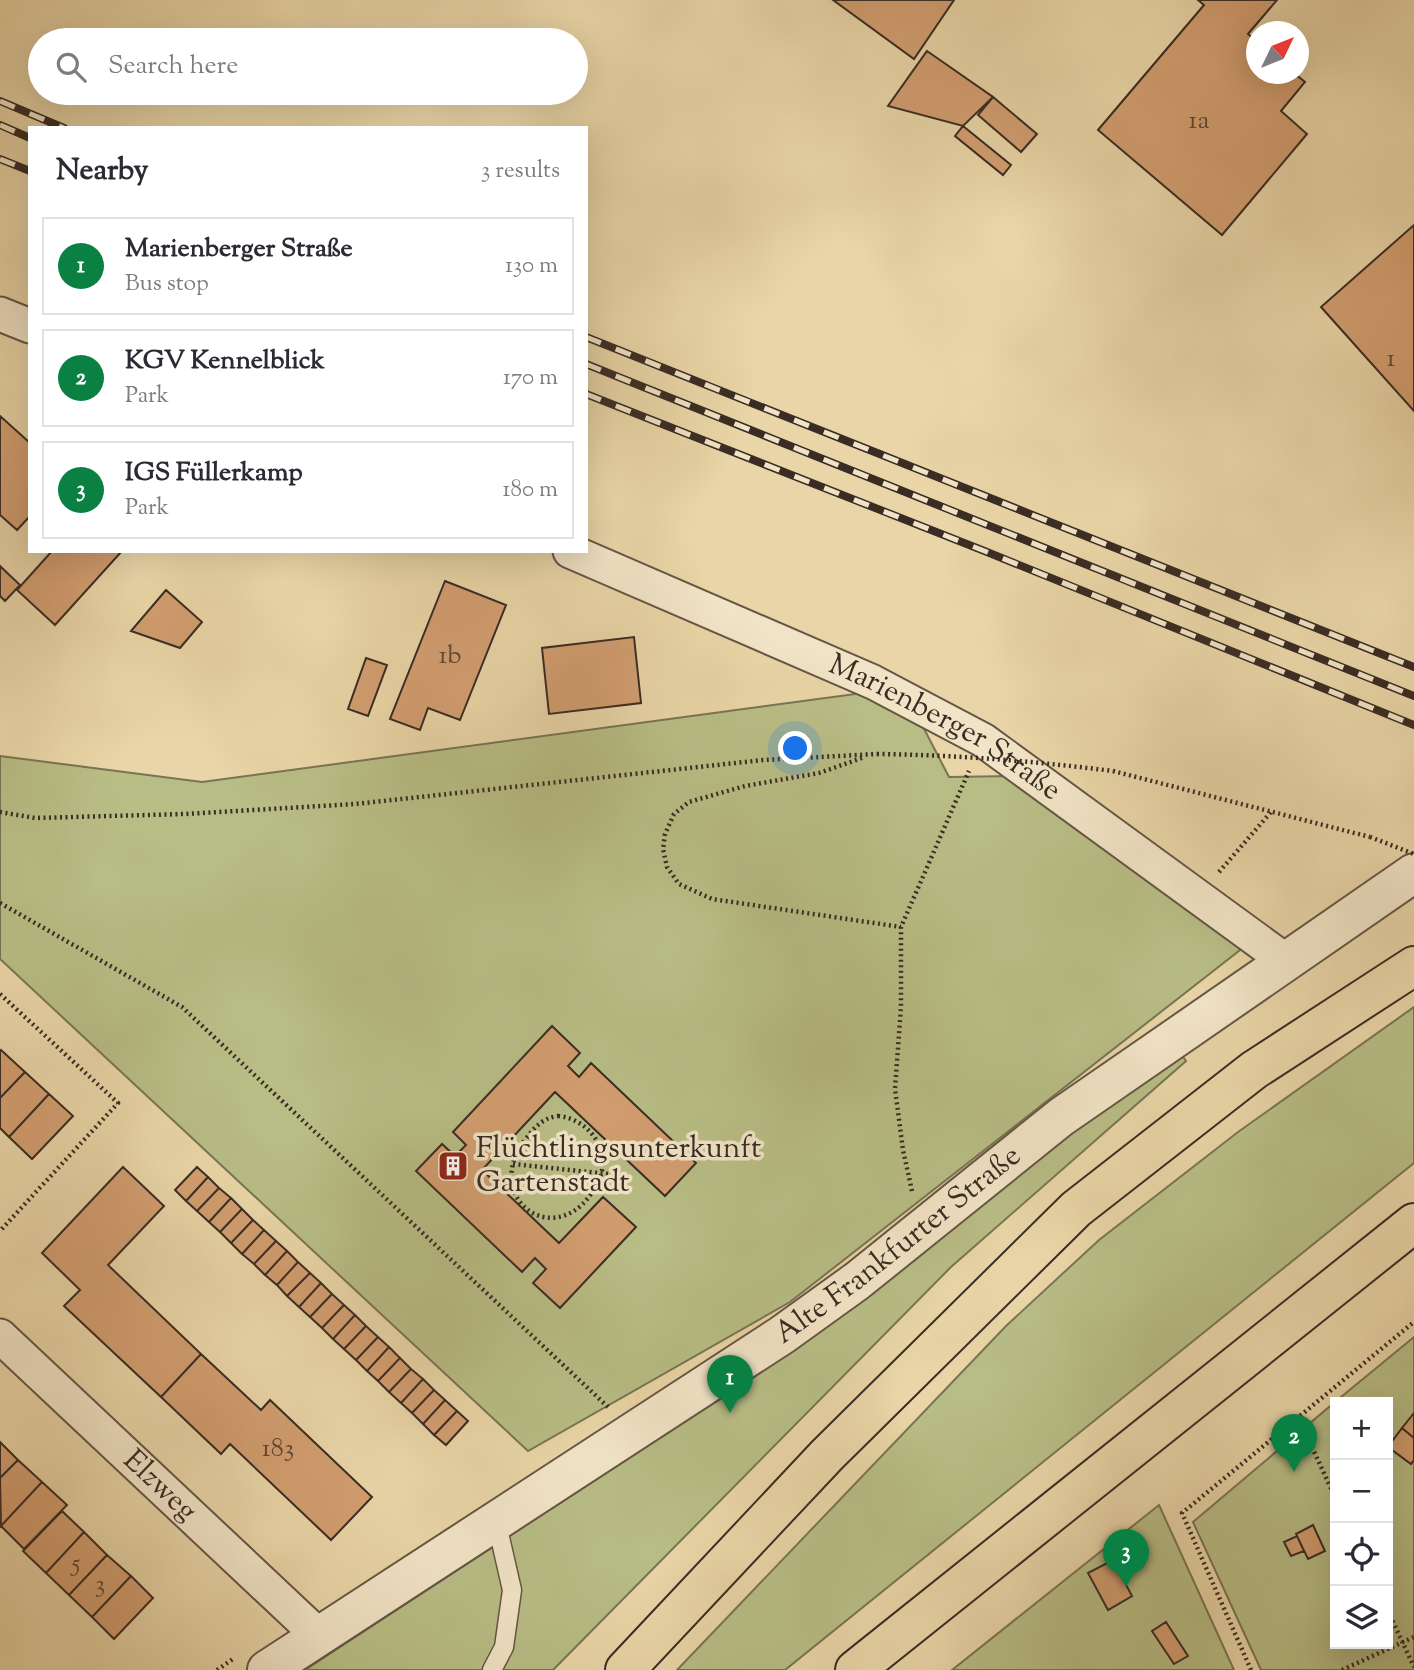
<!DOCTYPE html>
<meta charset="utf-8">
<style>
:root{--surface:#fff;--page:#f7f7f7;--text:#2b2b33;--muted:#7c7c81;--line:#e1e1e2;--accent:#0b8043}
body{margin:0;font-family:"Sorts Mill Goudy",serif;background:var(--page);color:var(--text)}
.controls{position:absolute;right:21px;bottom:21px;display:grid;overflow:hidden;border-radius:0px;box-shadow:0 7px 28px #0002}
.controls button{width:63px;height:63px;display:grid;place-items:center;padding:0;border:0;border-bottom:2px solid var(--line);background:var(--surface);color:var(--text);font:35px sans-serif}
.compass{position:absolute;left:1246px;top:21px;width:63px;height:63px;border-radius:50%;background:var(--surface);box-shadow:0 7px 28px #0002;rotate:47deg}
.you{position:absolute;left:796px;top:749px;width:24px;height:24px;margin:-18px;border:5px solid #fff;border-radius:50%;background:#1a73e8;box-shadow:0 0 0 10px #1a73e833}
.badge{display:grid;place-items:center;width:46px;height:46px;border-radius:50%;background:var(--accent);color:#fff;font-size:23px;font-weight:700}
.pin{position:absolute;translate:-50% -58px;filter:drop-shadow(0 2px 4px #0008)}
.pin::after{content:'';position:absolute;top:37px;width:24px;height:21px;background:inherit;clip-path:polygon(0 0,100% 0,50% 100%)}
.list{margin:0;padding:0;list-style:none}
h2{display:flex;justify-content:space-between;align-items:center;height:91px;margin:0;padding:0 28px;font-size:30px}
h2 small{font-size:23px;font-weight:400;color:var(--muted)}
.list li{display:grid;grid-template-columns:46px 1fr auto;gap:21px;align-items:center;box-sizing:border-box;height:98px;margin:0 14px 14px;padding:0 14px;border:2px solid var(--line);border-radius:0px}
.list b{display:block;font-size:26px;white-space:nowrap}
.list p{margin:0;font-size:23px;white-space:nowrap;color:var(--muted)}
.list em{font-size:23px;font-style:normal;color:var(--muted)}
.icon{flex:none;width:38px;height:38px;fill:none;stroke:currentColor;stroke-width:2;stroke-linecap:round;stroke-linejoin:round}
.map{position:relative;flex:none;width:1414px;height:1670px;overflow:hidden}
.search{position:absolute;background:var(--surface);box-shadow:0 7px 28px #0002;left:28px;top:28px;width:560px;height:77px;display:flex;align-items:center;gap:18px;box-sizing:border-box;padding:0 24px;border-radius:38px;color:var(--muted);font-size:26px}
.panel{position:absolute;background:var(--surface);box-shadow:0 7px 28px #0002;left:28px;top:126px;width:560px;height:427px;border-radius:0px}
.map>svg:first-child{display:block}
</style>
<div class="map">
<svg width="1414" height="1670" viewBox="0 0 1414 1670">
<rect width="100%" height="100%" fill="#e9d5a7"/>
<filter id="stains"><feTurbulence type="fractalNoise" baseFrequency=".00286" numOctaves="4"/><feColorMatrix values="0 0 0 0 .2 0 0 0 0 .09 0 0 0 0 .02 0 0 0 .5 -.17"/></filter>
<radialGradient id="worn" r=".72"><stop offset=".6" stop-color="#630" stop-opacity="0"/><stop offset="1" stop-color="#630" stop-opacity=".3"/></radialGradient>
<!-- green -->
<path fill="#b8bd85" stroke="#787454" stroke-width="2" d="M870 692 919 719 949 777 1012 776 1249 943 790 1302 528 1451 0 959V756L202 782Z
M1414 1007V1163L785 1670H677L1006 1326 1099 1240 1238 1132Z
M1181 1054 1186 1061 951 1267 553 1670H305L807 1341 868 1294 1079 1124Z
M1414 1337V1670H1261L1193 1522 1335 1402V1644H1388V1402H1335Z
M1159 1505 1234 1670H952Z"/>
<!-- building -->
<path fill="#d29e70" stroke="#392c24" stroke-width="2" d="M833 0H954L914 59Z
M1198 0H1277L1248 34 1256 41V74H1295L1305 82 1281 111 1307 134 1222 235 1098 130 1204 5Z
M927 51 993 97 963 126 888 106Z
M993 97 1037 134 1021 152 978 115Z
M963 126 1011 165 1003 175 955 136Z
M1414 225V411L1321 307Z
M0 416 30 443V516L17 530 0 515Z
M52 551H122L55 625 17 590Z
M0 566 20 585 5 601 0 596Z
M445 581 506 605 460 720 428 708 420 730 390 719Z
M166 590 202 622 180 648 131 631Z
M634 637 641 703 549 714 542 648Z
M366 658 387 665 368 716 348 709Z
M552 1026 580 1053 568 1066 579 1077 591 1063 696 1163 665 1196 555 1092 482 1170 559 1243 603 1197 636 1227 560 1308 533 1283 546 1269 535 1258 522 1272 416 1171 442 1144 455 1156 466 1145 453 1132Z
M1 1050 25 1072 0 1098V1051Z
M25 1072 49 1094 9 1137 0 1128V1098Z
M49 1094 73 1116 32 1159 9 1137Z
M123 1167 164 1206 108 1265 201 1354 161 1397 64 1306 80 1290 42 1253Z
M197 1167 208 1177 186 1201 175 1190Z
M208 1177 219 1188 197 1211 186 1201Z
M219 1188 231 1198 209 1222 197 1211Z
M231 1198 242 1209 220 1232 209 1222Z
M242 1209 253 1220 231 1243 220 1232Z
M253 1220 264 1230 242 1254 231 1243Z
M264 1230 276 1241 254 1264 242 1254Z
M276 1241 287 1251 265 1275 254 1264Z
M287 1251 298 1262 277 1285 265 1275Z
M298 1262 310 1273 287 1296 277 1285Z
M310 1273 321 1283 299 1307 287 1296Z
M321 1283 332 1294 310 1317 299 1307Z
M332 1294 344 1305 322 1328 310 1317Z
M344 1305 355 1315 333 1339 322 1328Z
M355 1315 366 1326 344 1349 333 1339Z
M366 1326 378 1337 356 1360 344 1349Z
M378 1337 389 1347 367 1371 356 1360Z
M389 1347 400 1358 378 1381 367 1371Z
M201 1354 261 1410 270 1400 372 1497 331 1540 230 1444 221 1454 161 1397Z
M400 1358 411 1369 389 1392 378 1381Z
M411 1369 423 1379 401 1403 389 1392Z
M423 1379 434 1390 412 1413 401 1403Z
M434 1390 445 1400 423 1424 412 1413Z
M445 1400 457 1411 434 1435 423 1424Z
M457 1411 468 1421 446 1445 434 1435Z
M1414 1413V1438L1402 1428Z
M1402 1428 1414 1438V1460L1411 1464 1388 1447Z
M0 1442 18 1460 0 1478Z
M18 1460 42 1482 1 1526 0 1478Z
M42 1482 67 1505 24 1549 1 1526Z
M62 1511 84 1532 46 1573 23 1551Z
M1313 1525 1325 1551 1308 1559 1296 1534Z
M84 1532 107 1555 69 1595 46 1573Z
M1297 1536 1304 1551 1291 1556 1284 1542Z
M107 1555 131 1576 92 1617 69 1595Z
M1113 1560 1132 1596 1108 1610 1088 1573Z
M131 1576 153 1598 114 1639 92 1617Z
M1166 1622 1188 1656 1174 1664 1152 1631Z"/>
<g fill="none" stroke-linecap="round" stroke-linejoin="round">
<!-- service casing -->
<g stroke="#655645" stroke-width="21">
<path id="service" d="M492 1670 504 1647 512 1590 496 1520"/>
</g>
<!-- minor casing -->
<g stroke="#655645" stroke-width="37">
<g id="minor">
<path d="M0 314 30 326"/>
<path id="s1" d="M570 551 873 682 983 740 1286 961"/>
<path id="s2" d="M0 1336 319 1636"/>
</g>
</g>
<!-- tertiary casing -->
<g stroke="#655645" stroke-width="42">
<g id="tertiary">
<path id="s3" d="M267 1670 782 1335 857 1281 1061 1117 1414 873"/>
</g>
</g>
<!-- motorway casing -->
<g stroke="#392c24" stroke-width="42">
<path id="motorway" d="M625 1670 827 1455 1076 1209 1254 1070 1414 966
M855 1670 1414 1223"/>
</g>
<!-- path -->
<path stroke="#392c24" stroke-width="4.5" stroke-dasharray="2 3.5" stroke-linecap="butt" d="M862 758 819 773 745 786 689 802 674 814 665 834 663 849 667 867 679 884 712 899 901 927
M1113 771 1370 837
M0 812 35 818 185 814 355 804 763 760 877 754
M1219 872 1271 812
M0 903 182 1007 608 1407
M0 994 118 1103 0 1231
M558 1116C590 1119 613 1152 598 1182 561 1257 479 1200 525 1140 534 1128 542 1118 558 1116Z
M513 1164 608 1174
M912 1191 903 1150 895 1089 901 1007V927L969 771
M1298 1417 1335 1497
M1388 1611 1414 1667
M217 1670 233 1659
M1251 1670 1182 1513 1414 1322
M1342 1670 1414 1637"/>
<!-- service -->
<use href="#service" stroke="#f1e4c6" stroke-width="18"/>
<!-- minor -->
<use href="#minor" stroke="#f1e4c6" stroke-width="33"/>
<!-- tertiary -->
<use href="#tertiary" stroke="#f1e4c6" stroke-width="38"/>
<!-- motorway -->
<use href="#motorway" stroke="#e9d5a7" stroke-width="38"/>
<!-- rail casing -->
<g stroke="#392c24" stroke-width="8">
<path id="rail" d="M0 101 64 128
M0 125 30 138
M0 159 30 171
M586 337 1414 667
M586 364 1414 696
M586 394 987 552 1414 725"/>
</g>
<!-- rail -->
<use href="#rail" stroke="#f1e4c6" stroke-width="5" stroke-dasharray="16" stroke-linecap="butt"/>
<!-- path-bridge -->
<path stroke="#392c24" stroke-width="4.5" stroke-dasharray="2 3.5" stroke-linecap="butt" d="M877 754C957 755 1033 761 1113 771
M1370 837 1414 854"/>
</g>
<!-- icons -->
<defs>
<g id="building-square" transform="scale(1.575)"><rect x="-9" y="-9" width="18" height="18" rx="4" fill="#8f2418" stroke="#f1e4c6"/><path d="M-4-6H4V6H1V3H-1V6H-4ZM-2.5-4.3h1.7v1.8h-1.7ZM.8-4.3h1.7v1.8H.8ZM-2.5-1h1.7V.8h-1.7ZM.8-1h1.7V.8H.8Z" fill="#fff"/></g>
</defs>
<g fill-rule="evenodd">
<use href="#building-square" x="453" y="1166"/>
</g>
<g text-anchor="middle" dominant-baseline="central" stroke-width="7" stroke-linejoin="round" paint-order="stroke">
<!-- number labels -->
<g font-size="26" fill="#5f4837">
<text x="1199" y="121">1a</text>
<text x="1391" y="359">1</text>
<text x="450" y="656">1b</text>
<text x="278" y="1449">183</text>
<text x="76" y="1564">5</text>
<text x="100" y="1585">3</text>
</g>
<!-- street labels -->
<g font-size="30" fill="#392c24" stroke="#f1e4c6">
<text stroke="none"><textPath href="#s1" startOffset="415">Marienberger Straße</textPath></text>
<text stroke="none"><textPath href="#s3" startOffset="761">Alte Frankfurter Straße</textPath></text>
<text stroke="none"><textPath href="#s2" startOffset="219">Elzweg</textPath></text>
</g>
<!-- poi labels -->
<g font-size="30" fill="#392c24" stroke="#f1e4c6" text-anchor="start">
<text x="476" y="1149">Flüchtlingsunterkunft<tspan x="476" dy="34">Gartenstadt</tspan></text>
</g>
</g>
<rect width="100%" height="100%" filter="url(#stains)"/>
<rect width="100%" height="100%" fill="url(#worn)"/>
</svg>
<div class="controls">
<button>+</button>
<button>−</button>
<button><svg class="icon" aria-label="locate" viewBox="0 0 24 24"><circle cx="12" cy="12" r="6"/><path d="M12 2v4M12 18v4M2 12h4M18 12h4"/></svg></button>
<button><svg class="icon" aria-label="layers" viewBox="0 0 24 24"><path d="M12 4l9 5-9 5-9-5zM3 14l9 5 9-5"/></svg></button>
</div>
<svg class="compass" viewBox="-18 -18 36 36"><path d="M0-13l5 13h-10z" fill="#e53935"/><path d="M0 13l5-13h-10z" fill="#7c7c81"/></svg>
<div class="you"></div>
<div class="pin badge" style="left:730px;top:1413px">1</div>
<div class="pin badge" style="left:1294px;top:1472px">2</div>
<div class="pin badge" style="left:1126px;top:1587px">3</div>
<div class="search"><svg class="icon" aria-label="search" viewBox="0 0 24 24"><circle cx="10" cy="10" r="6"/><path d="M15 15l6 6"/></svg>Search here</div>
<section class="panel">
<h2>Nearby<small>3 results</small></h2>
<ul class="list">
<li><span class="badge">1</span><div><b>Marienberger Straße</b><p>Bus stop</p></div><em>130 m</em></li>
<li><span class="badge">2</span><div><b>KGV Kennelblick</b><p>Park</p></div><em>170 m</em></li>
<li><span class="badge">3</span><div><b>IGS Füllerkamp</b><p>Park</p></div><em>180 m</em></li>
</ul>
</section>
</div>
